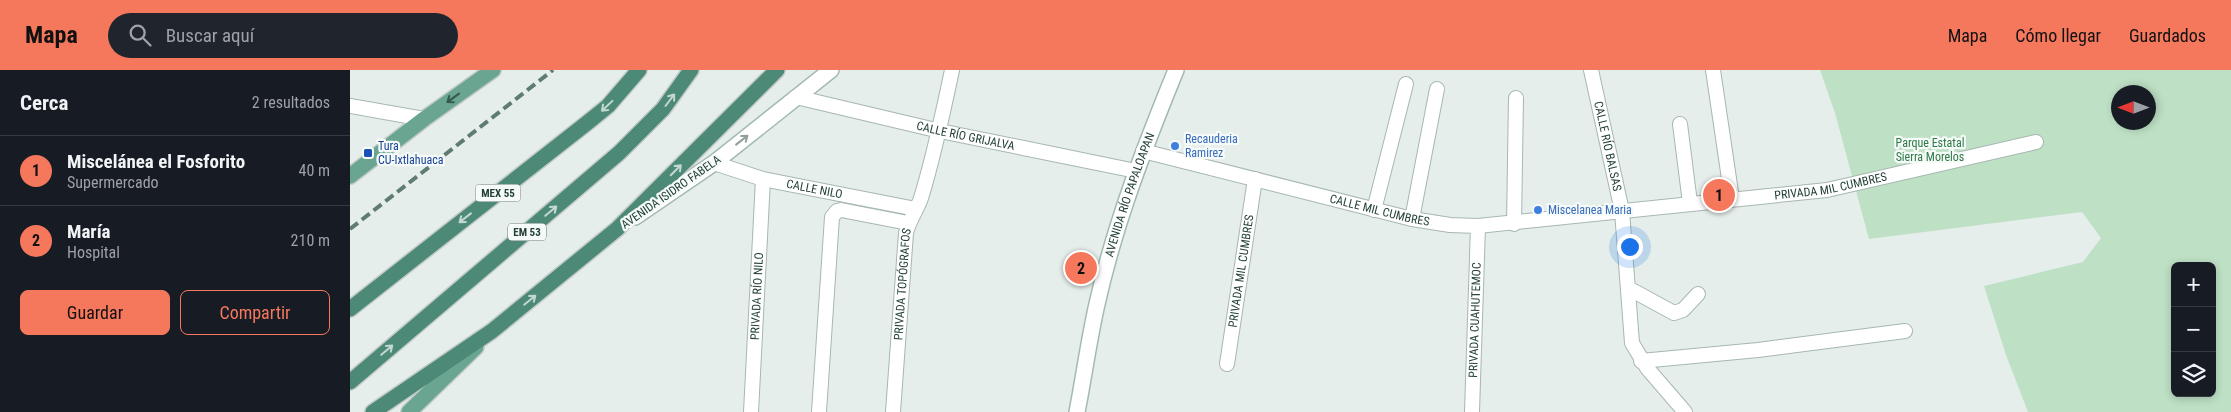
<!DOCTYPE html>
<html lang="es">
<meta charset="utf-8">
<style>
:root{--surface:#171b24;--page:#20242c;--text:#f1f3f6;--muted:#9ea1a6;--line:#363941;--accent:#f5785d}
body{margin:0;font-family:"Roboto Condensed",sans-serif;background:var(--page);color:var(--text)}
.controls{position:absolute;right:15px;bottom:15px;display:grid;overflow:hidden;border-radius:8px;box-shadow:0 2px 8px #0003}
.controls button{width:45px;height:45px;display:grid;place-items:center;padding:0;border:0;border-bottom:1px solid var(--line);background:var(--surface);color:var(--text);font:25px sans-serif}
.compass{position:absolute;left:1761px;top:15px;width:45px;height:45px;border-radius:50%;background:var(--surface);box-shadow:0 2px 8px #0003;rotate:270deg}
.you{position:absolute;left:1279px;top:176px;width:18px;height:18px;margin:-12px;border:4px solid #fff;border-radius:50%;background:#1a73e8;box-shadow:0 0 0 8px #1a73e833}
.badge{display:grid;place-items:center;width:32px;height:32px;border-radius:50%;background:var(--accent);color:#111;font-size:16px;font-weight:700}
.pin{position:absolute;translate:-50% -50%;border:2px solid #fff;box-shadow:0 1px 5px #0006}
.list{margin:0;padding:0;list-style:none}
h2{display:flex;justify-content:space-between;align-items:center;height:65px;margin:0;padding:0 20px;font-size:21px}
h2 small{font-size:16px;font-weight:400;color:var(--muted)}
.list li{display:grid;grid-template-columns:32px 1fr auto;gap:15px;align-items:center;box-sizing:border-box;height:70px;padding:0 20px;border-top:1px solid var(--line)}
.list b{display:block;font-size:19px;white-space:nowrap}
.list p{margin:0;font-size:16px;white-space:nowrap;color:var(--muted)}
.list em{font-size:16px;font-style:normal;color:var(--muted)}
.actions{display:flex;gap:10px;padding:15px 20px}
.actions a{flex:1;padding:11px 0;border:1px solid var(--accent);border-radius:8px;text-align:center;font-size:18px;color:var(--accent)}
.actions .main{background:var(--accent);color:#111}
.icon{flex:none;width:28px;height:28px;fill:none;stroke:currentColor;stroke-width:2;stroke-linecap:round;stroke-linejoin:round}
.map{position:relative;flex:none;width:1881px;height:342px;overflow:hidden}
header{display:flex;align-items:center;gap:30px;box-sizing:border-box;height:70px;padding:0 25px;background:var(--accent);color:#111}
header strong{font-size:24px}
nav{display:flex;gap:28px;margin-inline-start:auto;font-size:18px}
.search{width:350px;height:45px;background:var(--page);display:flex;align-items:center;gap:12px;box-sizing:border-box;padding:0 18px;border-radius:28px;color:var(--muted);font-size:19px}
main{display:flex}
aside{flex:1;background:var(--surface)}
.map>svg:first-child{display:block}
</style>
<header>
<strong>Mapa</strong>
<div class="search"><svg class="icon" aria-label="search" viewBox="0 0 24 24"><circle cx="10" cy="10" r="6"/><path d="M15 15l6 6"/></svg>Buscar aquí</div>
<nav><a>Mapa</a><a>Cómo llegar</a><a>Guardados</a></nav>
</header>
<main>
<aside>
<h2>Cerca<small>2 resultados</small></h2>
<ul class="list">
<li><span class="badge">1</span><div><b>Miscelánea el Fosforito</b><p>Supermercado</p></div><em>40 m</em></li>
<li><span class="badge">2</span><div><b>María</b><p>Hospital</p></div><em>210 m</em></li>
</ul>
<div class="actions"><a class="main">Guardar</a><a>Compartir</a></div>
</aside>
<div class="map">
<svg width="1881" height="342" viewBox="0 0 1881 342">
<rect width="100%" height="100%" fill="#e5eeea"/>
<!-- green -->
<path fill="#bee0c5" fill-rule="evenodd" d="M1470 0H1881V342H1678L1656 285 1634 216 1733 192 1751 168 1732 142 1519 169 1485 43ZM1768 22H1798V52H1768ZM1825 196H1862V323H1825Z"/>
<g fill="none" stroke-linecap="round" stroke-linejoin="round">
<!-- minor casing -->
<g stroke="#a7b7b1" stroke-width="16">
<g id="minor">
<path id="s1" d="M1241 0 1272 141 1282 273 1297 298 1335 342"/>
<path d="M1363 0 1382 129"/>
<path id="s2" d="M446 27 590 61 786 101"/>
<path d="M0 36 74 49"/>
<path d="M1330 54 1340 133"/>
<path id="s3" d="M793 81 1062 149 1100 155 1128 156 1477 120 1686 72"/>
<path id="s4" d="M364 93 413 109 566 139"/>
<path d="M1024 140 1056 14"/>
<path d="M1062 149 1087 19"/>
<path d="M1164 154 1166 28"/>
<path d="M1278 218 1324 243 1333 240 1348 224"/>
<path d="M1291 291 1408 280 1555 261"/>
<path id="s5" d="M877 294 905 109"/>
<path id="s6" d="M401 342 413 109"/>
<path d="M469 342 482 147 487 141 491 140 558 153"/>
<path id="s7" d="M543 342 556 163C559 150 567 140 571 128 584 86 593 43 602 0"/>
<path id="s8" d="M1122 342 1128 156"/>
</g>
</g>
<!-- secondary casing -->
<g stroke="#a3bab1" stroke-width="18">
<g id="secondary">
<path d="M285 147 364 93 481 0"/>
<path id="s9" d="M727 342C734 306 739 269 747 234 765 153 795 76 826 0"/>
</g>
</g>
<!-- primary casing -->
<g stroke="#c1cac7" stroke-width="18">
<path id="primary" d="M0 106 74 49 143 0
M59 342 126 277"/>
</g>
<!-- trunk casing -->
<g stroke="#c1cac7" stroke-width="18">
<path id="trunk" d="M0 239 237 53 258 36 289 0
M0 312 269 83 313 39 341 0
M23 342 142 261 267 159 427 0"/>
</g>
<!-- minor -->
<use href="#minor" stroke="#fff" stroke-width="14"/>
<!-- secondary -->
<use href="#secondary" stroke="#fff" stroke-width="15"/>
<!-- primary -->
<use href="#primary" stroke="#69a591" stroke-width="15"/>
<!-- trunk -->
<use href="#trunk" stroke="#4c8a77" stroke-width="15"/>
<!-- rail -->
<path stroke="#5e7c72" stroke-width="4" stroke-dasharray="10 5" stroke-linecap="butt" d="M0 159 203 0"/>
</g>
<!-- one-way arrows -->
<defs><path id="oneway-shaft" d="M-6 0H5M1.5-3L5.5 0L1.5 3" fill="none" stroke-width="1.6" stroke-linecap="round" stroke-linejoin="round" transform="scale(1.25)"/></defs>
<use stroke="#345a4e" href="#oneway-shaft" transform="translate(103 28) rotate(144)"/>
<g stroke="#c3d8d1">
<use href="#oneway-shaft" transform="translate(320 30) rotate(-53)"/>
<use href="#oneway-shaft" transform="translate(257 36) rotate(137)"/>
<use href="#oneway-shaft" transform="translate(326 100) rotate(-45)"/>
<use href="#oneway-shaft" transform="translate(201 141) rotate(-40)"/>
<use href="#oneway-shaft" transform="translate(115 148) rotate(142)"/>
<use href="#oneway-shaft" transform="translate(180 230) rotate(-39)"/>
<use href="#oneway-shaft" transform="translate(37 280) rotate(-40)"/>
</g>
<use stroke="#91a09b" href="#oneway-shaft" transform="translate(392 70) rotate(-38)"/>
<!-- markers -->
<g fill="#3f7fe0" stroke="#f6faf8" stroke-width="2">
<circle cx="825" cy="76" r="5"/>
<circle cx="1188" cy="140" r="5"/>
</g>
<rect fill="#1a4fb4" stroke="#f6faf8" stroke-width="2" x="13" y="78" width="10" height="10" rx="2.5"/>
<g text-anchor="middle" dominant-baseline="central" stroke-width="4.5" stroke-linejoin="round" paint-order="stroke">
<!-- shield labels -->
<g fill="#f6faf8" stroke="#627871" stroke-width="1">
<rect x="125.5" y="114.5" width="45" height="17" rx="4"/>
<rect x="158" y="153.5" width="38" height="17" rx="4"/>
</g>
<g font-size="11" font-weight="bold" fill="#234137">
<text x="148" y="123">MEX 55</text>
<text x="177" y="162">EM 53</text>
</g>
<!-- street labels -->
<g font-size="12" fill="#234137" stroke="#f6faf8">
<text stroke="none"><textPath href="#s2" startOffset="174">CALLE RÍO GRIJALVA</textPath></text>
<text stroke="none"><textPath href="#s1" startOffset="78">CALLE RÍO BALSAS</textPath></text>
<text stroke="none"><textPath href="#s3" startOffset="699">PRIVADA MIL CUMBRES</textPath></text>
<text stroke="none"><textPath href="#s4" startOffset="104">CALLE NILO</textPath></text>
<text transform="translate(321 122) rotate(-35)">AVENIDA ISIDRO FABELA</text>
<text stroke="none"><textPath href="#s9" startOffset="224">AVENIDA RÍO PAPALOAPAN</textPath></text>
<text stroke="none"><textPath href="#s3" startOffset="244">CALLE MIL CUMBRES</textPath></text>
<text stroke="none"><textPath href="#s5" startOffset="94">PRIVADA MIL CUMBRES</textPath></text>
<text stroke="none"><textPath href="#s7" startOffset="128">PRIVADA TOPÓGRAFOS</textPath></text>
<text stroke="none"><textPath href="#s6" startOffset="116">PRIVADA RÍO NILO</textPath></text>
<text stroke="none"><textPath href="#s8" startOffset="92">PRIVADA CUAHUTEMOC</textPath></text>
</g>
<!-- shop labels -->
<g font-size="12" fill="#366cbe" stroke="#f6faf8" text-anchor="start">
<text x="835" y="69">Recauderia<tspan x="835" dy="14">Ramirez</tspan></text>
<text x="1198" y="140">Miscelanea Maria</text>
</g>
<!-- park labels -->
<g font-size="12" fill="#2c7945" stroke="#f6faf8">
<text x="1580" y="73">Parque Estatal<tspan x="1580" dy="14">Sierra Morelos</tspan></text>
</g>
<!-- transit labels -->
<g font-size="12" fill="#164399" stroke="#f6faf8" text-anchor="start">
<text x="28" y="76">Tura<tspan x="28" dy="14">CU-Ixtlahuaca</tspan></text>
</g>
</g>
</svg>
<div class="controls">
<button>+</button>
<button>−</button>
<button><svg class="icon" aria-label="layers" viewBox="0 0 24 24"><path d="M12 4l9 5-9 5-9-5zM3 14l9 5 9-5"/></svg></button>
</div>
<svg class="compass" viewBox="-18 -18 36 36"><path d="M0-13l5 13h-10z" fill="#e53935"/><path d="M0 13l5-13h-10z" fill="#9ea1a6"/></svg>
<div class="you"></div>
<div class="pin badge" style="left:1369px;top:125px">1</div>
<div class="pin badge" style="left:731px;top:198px">2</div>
</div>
</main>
